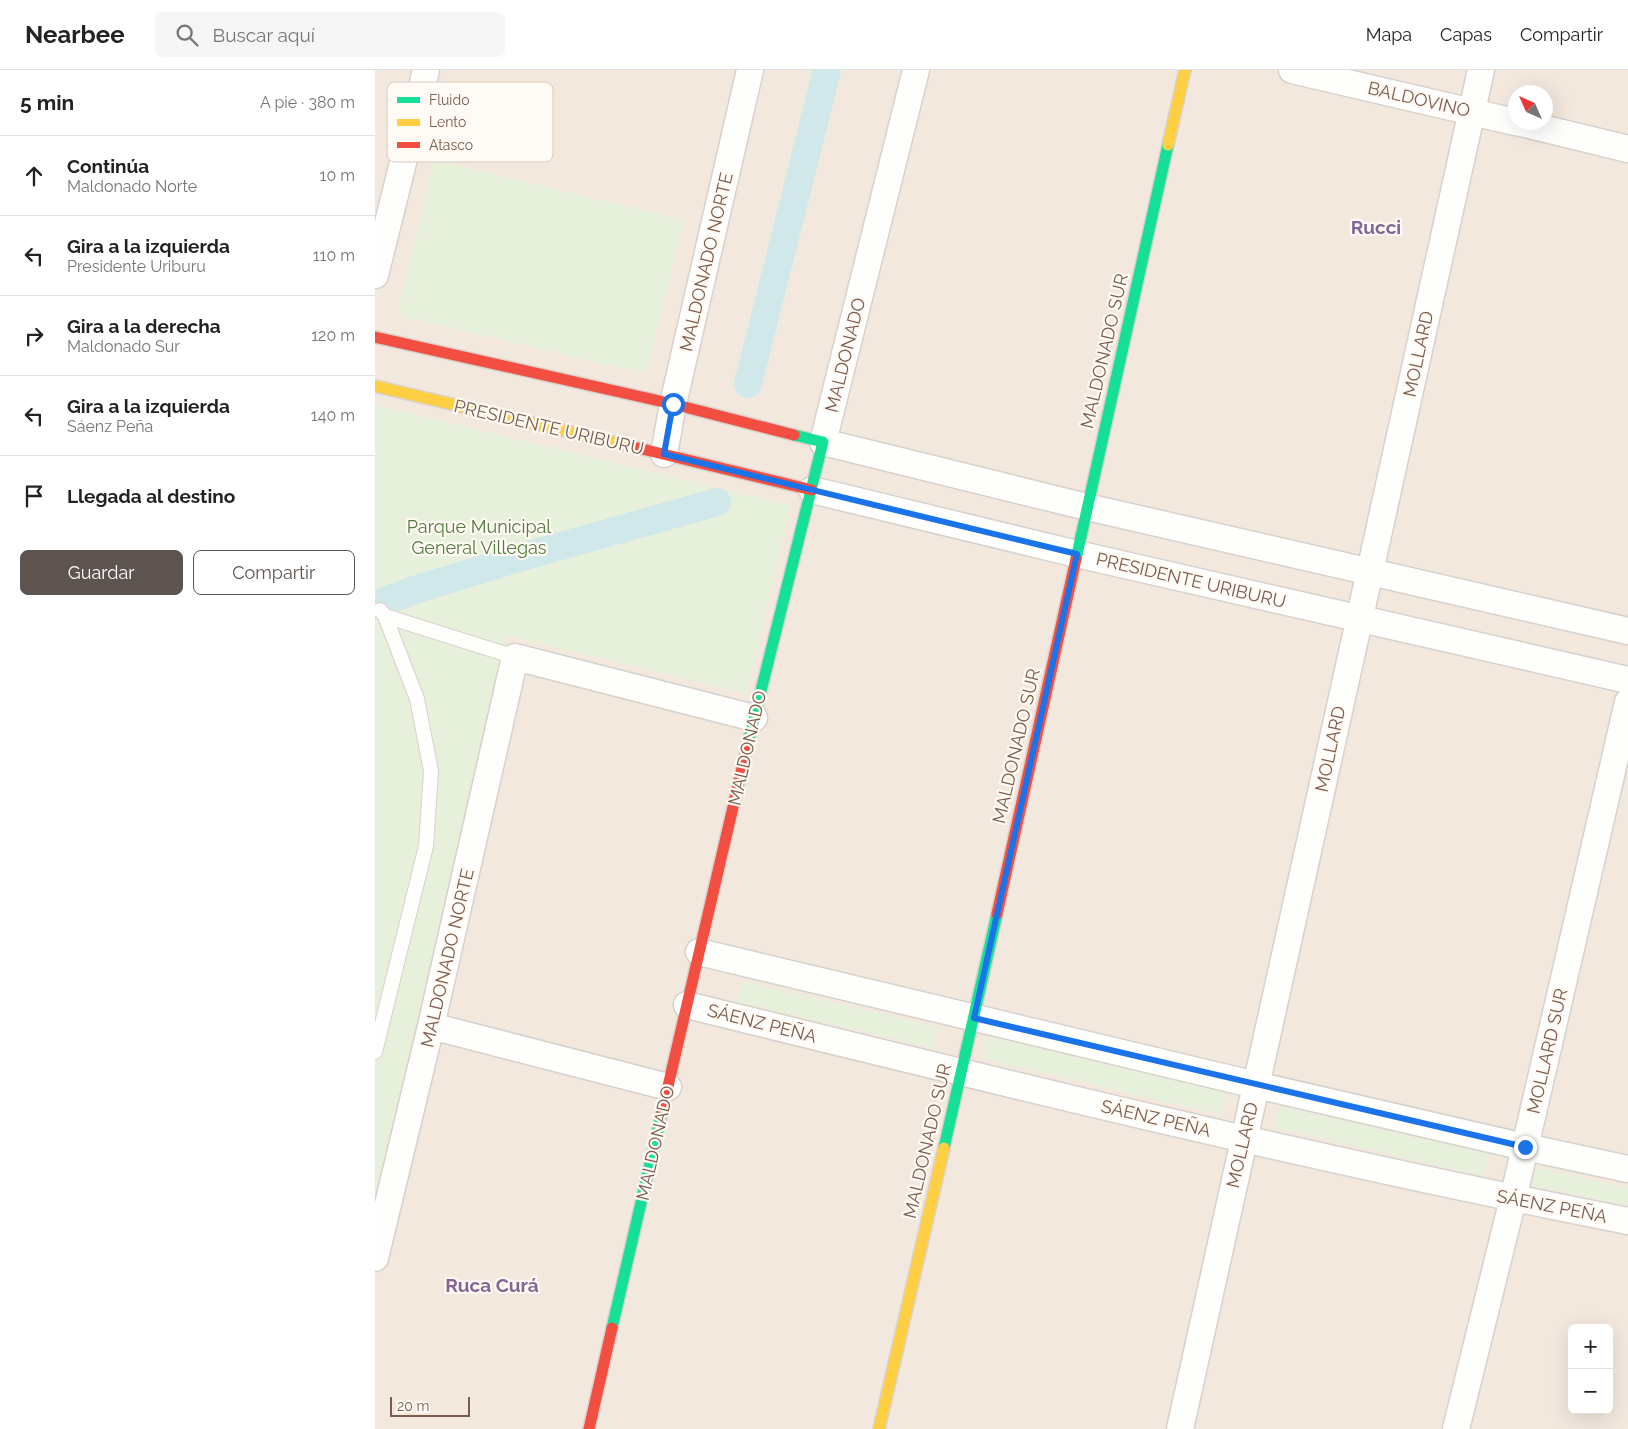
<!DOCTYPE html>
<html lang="es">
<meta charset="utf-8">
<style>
:root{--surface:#fff;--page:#f6f6f6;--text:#222;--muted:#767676;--line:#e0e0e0;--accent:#5d544f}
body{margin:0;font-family:Raleway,sans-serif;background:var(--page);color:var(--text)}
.controls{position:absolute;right:15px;bottom:15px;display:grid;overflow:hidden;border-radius:8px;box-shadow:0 5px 20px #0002}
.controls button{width:45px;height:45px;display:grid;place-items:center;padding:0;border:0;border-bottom:1px solid var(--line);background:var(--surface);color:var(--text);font:25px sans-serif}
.compass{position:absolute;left:1133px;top:15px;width:45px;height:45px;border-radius:50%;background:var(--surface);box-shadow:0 5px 20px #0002;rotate:315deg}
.scale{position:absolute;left:15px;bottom:12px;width:80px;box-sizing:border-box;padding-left:5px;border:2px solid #7a5c4d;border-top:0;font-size:14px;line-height:18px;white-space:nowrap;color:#7a5c4d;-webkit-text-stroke:4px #fffaf3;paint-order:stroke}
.stop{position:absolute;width:15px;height:15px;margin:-11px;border:4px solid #1a73e8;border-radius:50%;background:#fff}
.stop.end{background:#1a73e8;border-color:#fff;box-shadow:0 1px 5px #0008}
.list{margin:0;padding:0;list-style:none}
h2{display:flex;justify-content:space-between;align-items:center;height:65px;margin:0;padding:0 20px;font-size:21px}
h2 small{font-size:16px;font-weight:400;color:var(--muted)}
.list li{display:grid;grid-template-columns:32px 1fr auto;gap:15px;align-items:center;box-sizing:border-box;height:80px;padding:0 20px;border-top:1px solid var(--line)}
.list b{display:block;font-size:19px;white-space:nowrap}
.list p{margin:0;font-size:16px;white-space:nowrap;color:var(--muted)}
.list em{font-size:16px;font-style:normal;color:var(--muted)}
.actions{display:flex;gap:10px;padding:15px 20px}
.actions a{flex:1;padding:11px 0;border:1px solid var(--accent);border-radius:8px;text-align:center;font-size:18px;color:var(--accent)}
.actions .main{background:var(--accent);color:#fff}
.icon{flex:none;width:28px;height:28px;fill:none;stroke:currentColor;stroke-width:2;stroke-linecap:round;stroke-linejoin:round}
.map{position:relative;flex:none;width:1253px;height:1359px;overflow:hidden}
header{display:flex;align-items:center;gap:30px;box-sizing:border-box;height:70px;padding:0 25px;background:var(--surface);border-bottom:1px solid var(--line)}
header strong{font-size:24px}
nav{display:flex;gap:28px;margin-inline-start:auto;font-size:18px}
.search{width:350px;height:45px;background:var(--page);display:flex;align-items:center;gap:12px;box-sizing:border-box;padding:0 18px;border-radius:8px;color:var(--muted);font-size:19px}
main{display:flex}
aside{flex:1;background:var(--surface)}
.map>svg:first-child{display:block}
</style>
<header>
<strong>Nearbee</strong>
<div class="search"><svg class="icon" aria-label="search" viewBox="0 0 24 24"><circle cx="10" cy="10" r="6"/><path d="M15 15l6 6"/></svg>Buscar aquí</div>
<nav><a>Mapa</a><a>Capas</a><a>Compartir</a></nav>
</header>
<main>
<aside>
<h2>5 min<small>A pie · 380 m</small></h2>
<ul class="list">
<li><svg class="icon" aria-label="ahead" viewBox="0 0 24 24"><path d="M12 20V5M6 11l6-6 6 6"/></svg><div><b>Continúa</b><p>Maldonado Norte</p></div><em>10 m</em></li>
<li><svg class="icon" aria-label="left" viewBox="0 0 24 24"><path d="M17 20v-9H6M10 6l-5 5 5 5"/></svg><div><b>Gira a la izquierda</b><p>Presidente Uriburu</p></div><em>110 m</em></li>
<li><svg class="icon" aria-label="right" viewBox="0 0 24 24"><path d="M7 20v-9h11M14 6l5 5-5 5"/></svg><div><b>Gira a la derecha</b><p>Maldonado Sur</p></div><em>120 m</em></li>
<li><svg class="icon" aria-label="left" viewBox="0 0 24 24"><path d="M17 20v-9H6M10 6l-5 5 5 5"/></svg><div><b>Gira a la izquierda</b><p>Sáenz Peña</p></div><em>140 m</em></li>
<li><svg class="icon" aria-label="arrive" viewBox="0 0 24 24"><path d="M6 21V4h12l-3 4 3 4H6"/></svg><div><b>Llegada al destino</b></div></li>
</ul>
<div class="actions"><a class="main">Guardar</a><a>Compartir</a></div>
</aside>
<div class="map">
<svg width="1253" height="1359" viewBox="0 0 1253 1359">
<rect width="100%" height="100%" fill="#f9f5f0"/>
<!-- residential -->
<path fill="#f2e8de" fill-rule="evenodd" d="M0 0H1253V1359H0ZM1140 22H1170V52H1140ZM1197 1258H1234V1340H1197Z"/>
<!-- green -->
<path fill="#e7f0db" d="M59 90 309 150 271 304 22 245Z
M0 335 415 435 372 624 132 566 0 1128Z
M367 911 562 957 558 978 362 932Z
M612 966 852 1022 846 1045 606 988Z
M905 1036 1114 1084 1108 1106 900 1057Z
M1162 1098 1253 1118V1136L1157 1115Z"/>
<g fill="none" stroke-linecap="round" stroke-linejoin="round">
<!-- canal -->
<path stroke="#d0e8ea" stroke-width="28" d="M373 314 452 0
M0 535 36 521 140 489 342 432"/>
<!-- lane casing -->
<g stroke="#d7d1cb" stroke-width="16">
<path id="lane" d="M10 546 140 587
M0 982 51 776 56 701 42 629 10 546 5 540"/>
</g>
<!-- street casing -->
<g stroke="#d7d1cb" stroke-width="29">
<path id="street" d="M541 0 448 372 712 437 1253 561
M917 0 1140 52
M1142 52 1253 79
M0 205 51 0
M289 384 298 334 375 0
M437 420 702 484 1253 610
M324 882 881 1015 1150 1077 1253 1099
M312 935C624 1012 937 1089 1253 1151
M56 956 293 1017
M0 1188 56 956 140 587 379 648
M805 1359 1106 0
M1081 1359 1138 1129 1253 632"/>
</g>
<!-- fast casing -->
<g stroke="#d9d2cb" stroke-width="14">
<path id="fast" d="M701 489 793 75
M372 677 448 372 419 365
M569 1078 622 844
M237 1258 287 1042"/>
</g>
<!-- slow casing -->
<g stroke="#d9d2cb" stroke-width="14">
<path id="slow" d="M793 75 810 0
M0 316 263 378
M504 1359 569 1078"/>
</g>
<!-- jam casing -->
<g stroke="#d9d2cb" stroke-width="14">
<path id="jam" d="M0 267 298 334 419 365
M263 378 437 420
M622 844 701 489
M287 1042 372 677
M214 1359 237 1258"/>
</g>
<!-- lane -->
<use href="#lane" stroke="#fefefd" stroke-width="14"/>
<!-- street -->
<use href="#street" stroke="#fefefd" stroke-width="26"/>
<!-- fast -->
<use href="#fast" stroke="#16e098" stroke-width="11"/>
<!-- slow -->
<use href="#slow" stroke="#ffcf43" stroke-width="11"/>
<!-- jam -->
<use href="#jam" stroke="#f24e42" stroke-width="11"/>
</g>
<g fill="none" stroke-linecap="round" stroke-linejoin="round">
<!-- route -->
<path stroke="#1a73e8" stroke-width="6" d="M298 334 289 384 702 484 599 948 1150 1077"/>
</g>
<g text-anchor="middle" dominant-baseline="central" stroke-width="4.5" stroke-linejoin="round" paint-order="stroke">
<!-- street labels -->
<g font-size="18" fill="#7a5c4d" stroke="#fffaf3">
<text transform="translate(1044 29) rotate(13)">BALDOVINO</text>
<text transform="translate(331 192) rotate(-77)">MALDONADO NORTE</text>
<text transform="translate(729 281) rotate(-77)">MALDONADO SUR</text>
<text transform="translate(1043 284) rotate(-78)">MOLLARD</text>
<text transform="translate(470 285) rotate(-76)">MALDONADO</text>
<text transform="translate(174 357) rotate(13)">PRESIDENTE URIBURU</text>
<text transform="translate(816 510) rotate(13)">PRESIDENTE URIBURU</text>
<text transform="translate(641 676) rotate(-77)">MALDONADO SUR</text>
<text transform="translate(372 678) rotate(-77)">MALDONADO</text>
<text transform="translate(955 679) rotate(-78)">MOLLARD</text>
<text transform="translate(72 888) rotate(-77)">MALDONADO NORTE</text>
<text transform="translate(387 953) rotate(14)">SÁENZ PEÑA</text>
<text transform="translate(1172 981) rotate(-77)">MOLLARD SUR</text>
<text transform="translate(781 1048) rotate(13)">SÁENZ PEÑA</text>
<text transform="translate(552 1071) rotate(-77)">MALDONADO SUR</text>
<text transform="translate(280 1073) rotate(-77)">MALDONADO</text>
<text transform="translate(867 1075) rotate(-77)">MOLLARD</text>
<text transform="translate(1177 1136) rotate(11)">SÁENZ PEÑA</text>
</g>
<!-- park labels -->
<g font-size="18" fill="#537a41" stroke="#fffaf3">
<text x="104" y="456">Parque Municipal<tspan x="104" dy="21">General Villegas</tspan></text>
</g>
<!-- neighbourhood labels -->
<g font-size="19" font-weight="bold" fill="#846695" stroke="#fffaf3">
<text x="1001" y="157">Rucci</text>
<text x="117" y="1215">Ruca Curá</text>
</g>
</g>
<!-- legend -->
<rect x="12" y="12" width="166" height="80" rx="8" fill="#fffaf3" stroke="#d7cbc1" stroke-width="1"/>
<rect x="22" y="27" width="23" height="6" fill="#16e098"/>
<rect x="22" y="49" width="23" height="7" fill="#ffcf43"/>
<rect x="22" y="72" width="23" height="6" fill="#f24e42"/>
<g font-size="14" fill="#7a5c4d">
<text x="54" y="35">Fluido</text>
<text x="54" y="57">Lento</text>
<text x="54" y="80">Atasco</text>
</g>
</svg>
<div class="controls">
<button>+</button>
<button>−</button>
</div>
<svg class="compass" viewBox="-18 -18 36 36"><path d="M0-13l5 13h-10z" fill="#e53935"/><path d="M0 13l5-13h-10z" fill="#767676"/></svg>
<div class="scale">20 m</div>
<div class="stop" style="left:298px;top:334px"></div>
<div class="stop end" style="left:1150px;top:1077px"></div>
</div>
</main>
